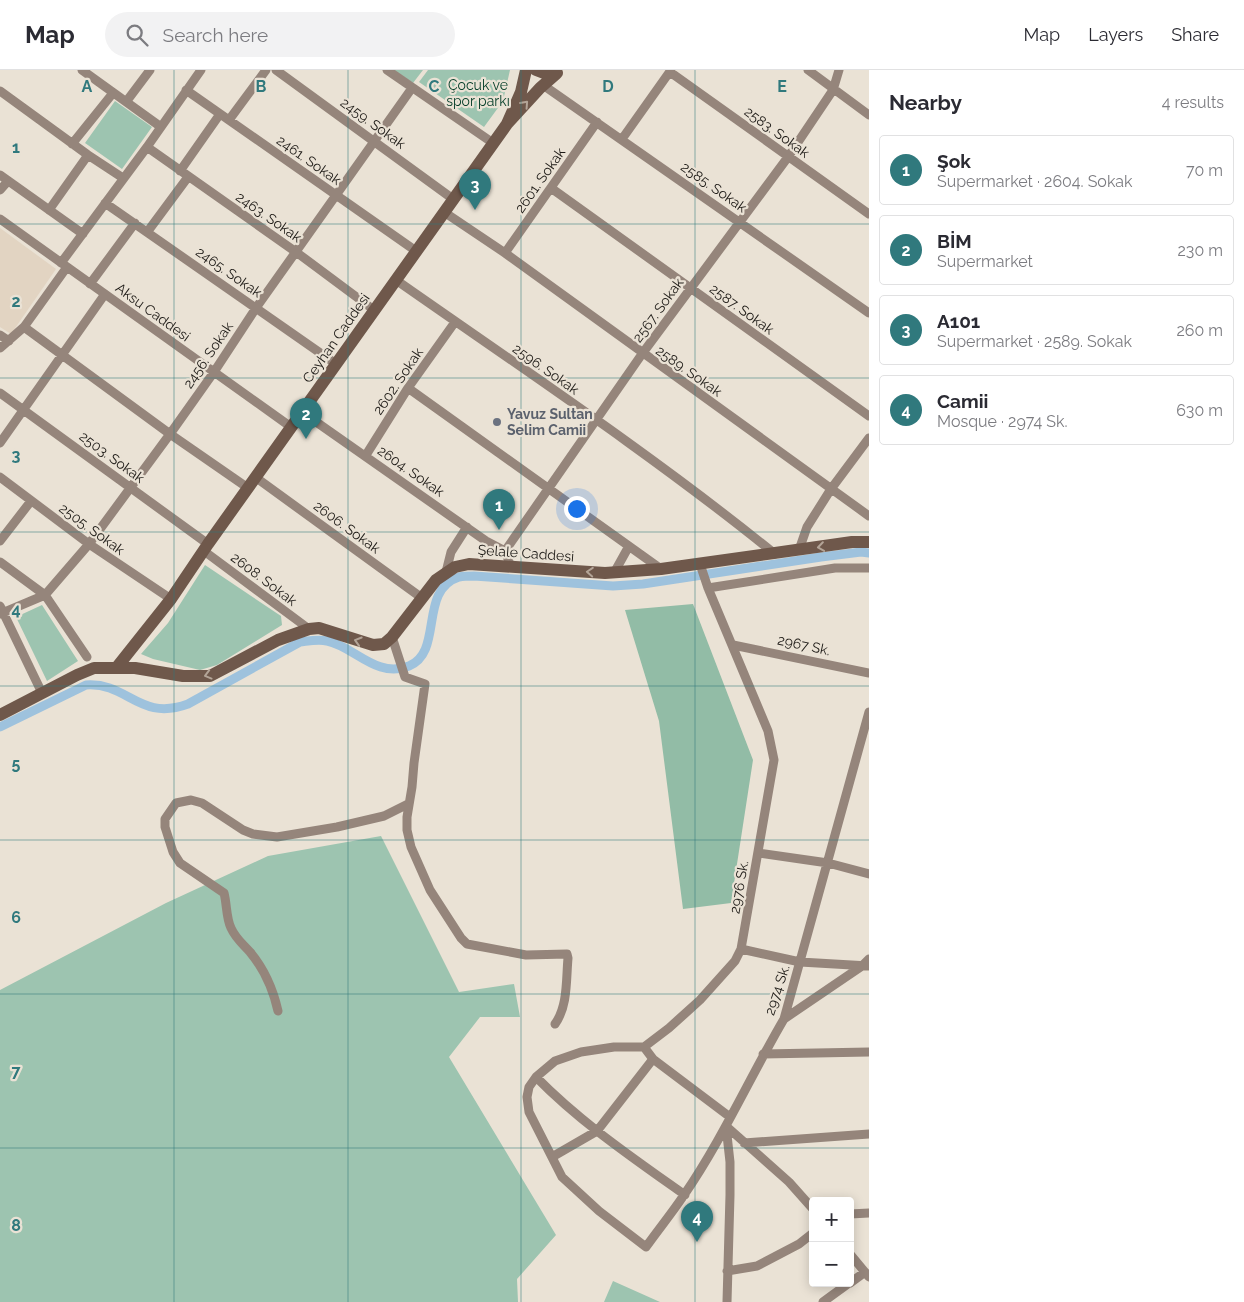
<!DOCTYPE html>
<meta charset="utf-8">
<style>
:root{--surface:#fff;--page:#f2f2f3;--text:#2b2b33;--muted:#7c7c81;--line:#e1e1e2;--accent:#30797d}
body{margin:0;font-family:Raleway,sans-serif;background:var(--page);color:var(--text)}
.controls{position:absolute;right:15px;bottom:15px;display:grid;overflow:hidden;border-radius:5px;box-shadow:0 2px 12px #0003}
.controls button{width:45px;height:45px;display:grid;place-items:center;padding:0;border:0;border-bottom:1px solid var(--line);background:var(--surface);color:var(--text);font:25px sans-serif}
.you{position:absolute;left:576px;top:438px;width:18px;height:18px;margin:-12px;border:4px solid #fff;border-radius:50%;background:#1a73e8;box-shadow:0 0 0 8px #1a73e833}
.badge{display:grid;place-items:center;width:32px;height:32px;border-radius:50%;background:var(--accent);color:#fff;font-size:16px;font-weight:700}
.pin{position:absolute;translate:-50% -41px;filter:drop-shadow(0 1px 2px #0008)}
.pin::after{content:'';position:absolute;top:26px;width:18px;height:15px;background:inherit;clip-path:polygon(0 0,100% 0,50% 100%)}
.list{margin:0;padding:0;list-style:none}
h2{display:flex;justify-content:space-between;align-items:center;height:65px;margin:0;padding:0 20px;font-size:21px}
h2 small{font-size:16px;font-weight:400;color:var(--muted)}
.list li{display:grid;grid-template-columns:32px 1fr auto;gap:15px;align-items:center;box-sizing:border-box;height:70px;margin:0 10px 10px;padding:0 10px;border:1px solid var(--line);border-radius:5px}
.list b{display:block;font-size:19px;white-space:nowrap}
.list p{margin:0;font-size:16px;white-space:nowrap;color:var(--muted)}
.list em{font-size:16px;font-style:normal;color:var(--muted)}
.icon{flex:none;width:28px;height:28px;fill:none;stroke:currentColor;stroke-width:2;stroke-linecap:round;stroke-linejoin:round}
.map{position:relative;flex:none;width:869px;height:1232px;overflow:hidden}
header{display:flex;align-items:center;gap:30px;box-sizing:border-box;height:70px;padding:0 25px;background:var(--surface);border-bottom:1px solid var(--line)}
header strong{font-size:24px}
nav{display:flex;gap:28px;margin-inline-start:auto;font-size:18px}
.search{width:350px;height:45px;background:var(--page);display:flex;align-items:center;gap:12px;box-sizing:border-box;padding:0 18px;border-radius:28px;color:var(--muted);font-size:19px}
main{display:flex}
aside{flex:1;background:var(--surface)}
.map>svg:first-child{display:block}
</style>
<header>
<strong>Map</strong>
<div class="search"><svg class="icon" aria-label="search" viewBox="0 0 24 24"><circle cx="10" cy="10" r="6"/><path d="M15 15l6 6"/></svg>Search here</div>
<nav><a>Map</a><a>Layers</a><a>Share</a></nav>
</header>
<main>
<div class="map">
<svg width="869" height="1232" viewBox="0 0 869 1232">
<rect width="100%" height="100%" fill="#eae2d5"/>
<!-- built -->
<path fill="#e2d4c2" d="M0 158 56 199 11 264 0 257Z"/>
<!-- green -->
<path fill="#9dc4b0" d="M394 0H423L413 13Z
M428 0H510L503 31 484 57 419 12Z
M115 31 152 57 122 99 85 73Z
M205 495 281 546 282 555 217 595 200 600 153 589 141 584 168 553Z
M42 535 78 591 47 611 16 547Z
M381 766 459 922 514 914 520 947H480L449 987 556 1165 517 1209 518 1232H0V920L166 833 268 786Z
M613 1211 660 1232H604Z"/>
<!-- forest -->
<path fill="#92bca6" d="M693 534 753 690 731 833 683 839 659 651 625 540Z"/>
<g fill="none" stroke-linecap="round" stroke-linejoin="round">
<!-- canal -->
<path stroke="#9ec2dd" stroke-width="9" d="M0 657 86 615C128 612 139 652 188 634L300 572C309 571 318 569 327 571 354 576 376 609 409 596 444 582 418 520 459 507 464 506 470 506 474 506L613 516 643 514 821 487 861 482 869 483"/>
<!-- street -->
<path stroke="#95857b" stroke-width="9" d="M82 0 161 57
M276 0 453 129
M387 0 493 73
M808 0 869 45
M670 2 869 144
M543 15 869 243
M186 20 416 181
M0 21 88 85 123 108
M126 32 150 0
M229 50 266 0
M622 69 671 0
M72 74 113 23
M147 77 296 182 374 240
M180 101 220 44
M0 105 83 164
M551 118 869 346
M0 120 8 111
M105 133 336 294
M49 140 88 85
M444 142 505 183 869 446
M0 149 291 357
M148 161 188 107
M505 183 597 52
M61 193 147 77 201 0
M396 210C523 299 654 386 775 484
M90 214 135 153
M24 257 170 364 248 418
M0 265 9 271
M0 278 24 257 67 197
M408 318 661 499
M0 323 208 474
M302 342 486 471 505 481
M0 373 105 224
M366 385 408 318 455 252
M0 407 89 474 171 529
M255 407 422 528
M0 471 31 431
M799 480 807 457 831 419 869 368
M204 481 309 559
M0 492 45 525 87 587
M700 494 708 518 768 661 774 690 741 879 735 891 700 930 669 958 644 977H614L581 982 555 991 536 1007 529 1017 527 1027 529 1042 562 1107 599 1141 646 1177C658 1160 672 1143 684 1125 722 1070 750 1007 784 949L869 642
M511 497 505 481 642 284 788 87 833 20 839 0
M446 502 451 482 467 457
M614 503 629 476
M708 518 835 498H869
M0 536 42 623
M0 544 45 525 89 474 170 364 214 302 256 238 412 18
M392 567 405 607 425 614 414 693 412 717 407 747V760L411 777 430 820 461 868 467 874 526 885 567 884 568 888C566 910 568 936 555 954
M733 575 869 603
M759 783 828 793 869 804
M741 879 800 892 869 896
M278 941C273 919 265 900 250 882 242 873 236 869 231 858 226 848 227 834 224 823L180 793 173 782 165 757V749L176 733 191 730 202 733 243 760 253 764 277 767 337 757 384 746 408 734
M784 949 862 896 869 889
M644 977 653 989 730 1047
M763 984 869 982
M536 1007C580 1052 633 1088 685 1125
M726 1056 730 1092V1125L727 1232
M726 1056 789 1112 813 1139
M744 1073 869 1064
M552 1087 597 1061 653 989
M850 1144 869 1143
M850 1184 869 1207
M727 1201 757 1196 799 1174 813 1163
M850 1213 865 1202
M823 1232 849 1213"/>
<!-- secondary -->
<path stroke="#6f584b" stroke-width="12" d="M526 0 521 22 507 54 540 18 556 4
M536 0 549 5 557 3
M117 597 171 529 208 474 507 54
M0 645 77 605 94 598H135L183 606H210L278 570 309 559 319 558 373 575 384 574 392 567 436 510 455 497 469 494 605 503 661 499 852 472H869"/>
</g>
<!-- one-way arrows -->
<defs><path id="oneway-chevron" d="M-2-3.5L2.5 0L-2 3.5" fill="none" stroke-width="1.6" stroke-linecap="round" stroke-linejoin="round" transform="scale(1.25)"/></defs>
<g stroke="#b3a497">
<use href="#oneway-chevron" transform="translate(525 34) rotate(-48)"/>
<use href="#oneway-chevron" transform="translate(821 477) rotate(172)"/>
<use href="#oneway-chevron" transform="translate(590 502) rotate(-176)"/>
<use href="#oneway-chevron" transform="translate(358 571) rotate(-163)"/>
<use href="#oneway-chevron" transform="translate(208 605) rotate(165)"/>
</g>
<!-- grid -->
<path fill="none" stroke="#30797d" stroke-width="1" stroke-opacity="0.55" d="M174 0V1232M348 0V1232M521 0V1232M695 0V1232M0 154H869M0 308H869M0 462H869M0 616H869M0 770H869M0 924H869M0 1078H869"/>
<!-- markers -->
<circle fill="#6b7280" stroke="#eae2d5" stroke-width="2" cx="497" cy="352" r="5"/>
<g text-anchor="middle" dominant-baseline="central" stroke-width="4.5" stroke-linejoin="round" paint-order="stroke">
<!-- park labels -->
<g font-size="14" fill="#09412c" stroke="#eae2d5">
<text x="478" y="15">Çocuk ve<tspan x="478" dy="16">spor parkı</tspan></text>
</g>
<!-- street labels -->
<g font-size="14" fill="#1d1a16" stroke="#eae2d5">
<text transform="translate(373 53) rotate(36)">2459. Sokak</text>
<text transform="translate(777 62) rotate(36)">2583. Sokak</text>
<text transform="translate(309 90) rotate(35)">2461. Sokak</text>
<text transform="translate(540 110) rotate(-55)">2601. Sokak</text>
<text transform="translate(714 117) rotate(35)">2585. Sokak</text>
<text transform="translate(269 147) rotate(35)">2463. Sokak</text>
<text transform="translate(229 202) rotate(35)">2465. Sokak</text>
<text transform="translate(742 239) rotate(36)">2587. Sokak</text>
<text transform="translate(658 240) rotate(-54)">2567. Sokak</text>
<text transform="translate(153 242) rotate(36)">Aksu Caddesi</text>
<text transform="translate(336 268) rotate(-55)">Ceyhan Caddesi</text>
<text transform="translate(208 285) rotate(-56)">2456. Sokak</text>
<text transform="translate(546 299) rotate(35)">2596. Sokak</text>
<text transform="translate(689 301) rotate(35)">2589. Sokak</text>
<text transform="translate(398 311) rotate(-56)">2602. Sokak</text>
<text transform="translate(112 387) rotate(36)">2503. Sokak</text>
<text transform="translate(411 401) rotate(35)">2604. Sokak</text>
<text transform="translate(347 457) rotate(36)">2606. Sokak</text>
<text transform="translate(92 459) rotate(36)">2505. Sokak</text>
<text transform="translate(526 483) rotate(4)">Şelale Caddesi</text>
<text transform="translate(264 509) rotate(37)">2608. Sokak</text>
<text transform="translate(804 575) rotate(12)">2967 Sk.</text>
<text transform="translate(739 817) rotate(-80)">2976 Sk.</text>
<text transform="translate(777 920) rotate(-72)">2974 Sk.</text>
</g>
<!-- worship labels -->
<g font-size="14" font-weight="bold" fill="#5b616d" stroke="#eae2d5" text-anchor="start">
<text x="507" y="344">Yavuz Sultan<tspan x="507" dy="16">Selim Camii</tspan></text>
</g>
</g>
<g font-size="16" text-anchor="middle" font-weight="bold" fill="#30797d" stroke="#eae2d5" stroke-width="4.5" stroke-linejoin="round" paint-order="stroke">
<text x="87" y="22">A</text>
<text x="261" y="22">B</text>
<text x="434" y="22">C</text>
<text x="608" y="22">D</text>
<text x="782" y="22">E</text>
<text x="16" y="83">1</text>
<text x="16" y="237">2</text>
<text x="16" y="391">3</text>
<text x="16" y="545">4</text>
<text x="16" y="699">5</text>
<text x="16" y="853">6</text>
<text x="16" y="1007">7</text>
<text x="16" y="1161">8</text>
</g>
</svg>
<div class="controls">
<button>+</button>
<button>−</button>
</div>
<div class="you"></div>
<div class="pin badge" style="left:499px;top:460px">1</div>
<div class="pin badge" style="left:306px;top:369px">2</div>
<div class="pin badge" style="left:475px;top:140px">3</div>
<div class="pin badge" style="left:697px;top:1172px">4</div>
</div>
<aside>
<h2>Nearby<small>4 results</small></h2>
<ul class="list">
<li><span class="badge">1</span><div><b>Şok</b><p>Supermarket · 2604. Sokak</p></div><em>70 m</em></li>
<li><span class="badge">2</span><div><b>BİM</b><p>Supermarket</p></div><em>230 m</em></li>
<li><span class="badge">3</span><div><b>A101</b><p>Supermarket · 2589. Sokak</p></div><em>260 m</em></li>
<li><span class="badge">4</span><div><b>Camii</b><p>Mosque · 2974 Sk.</p></div><em>630 m</em></li>
</ul>
</aside>
</main>
